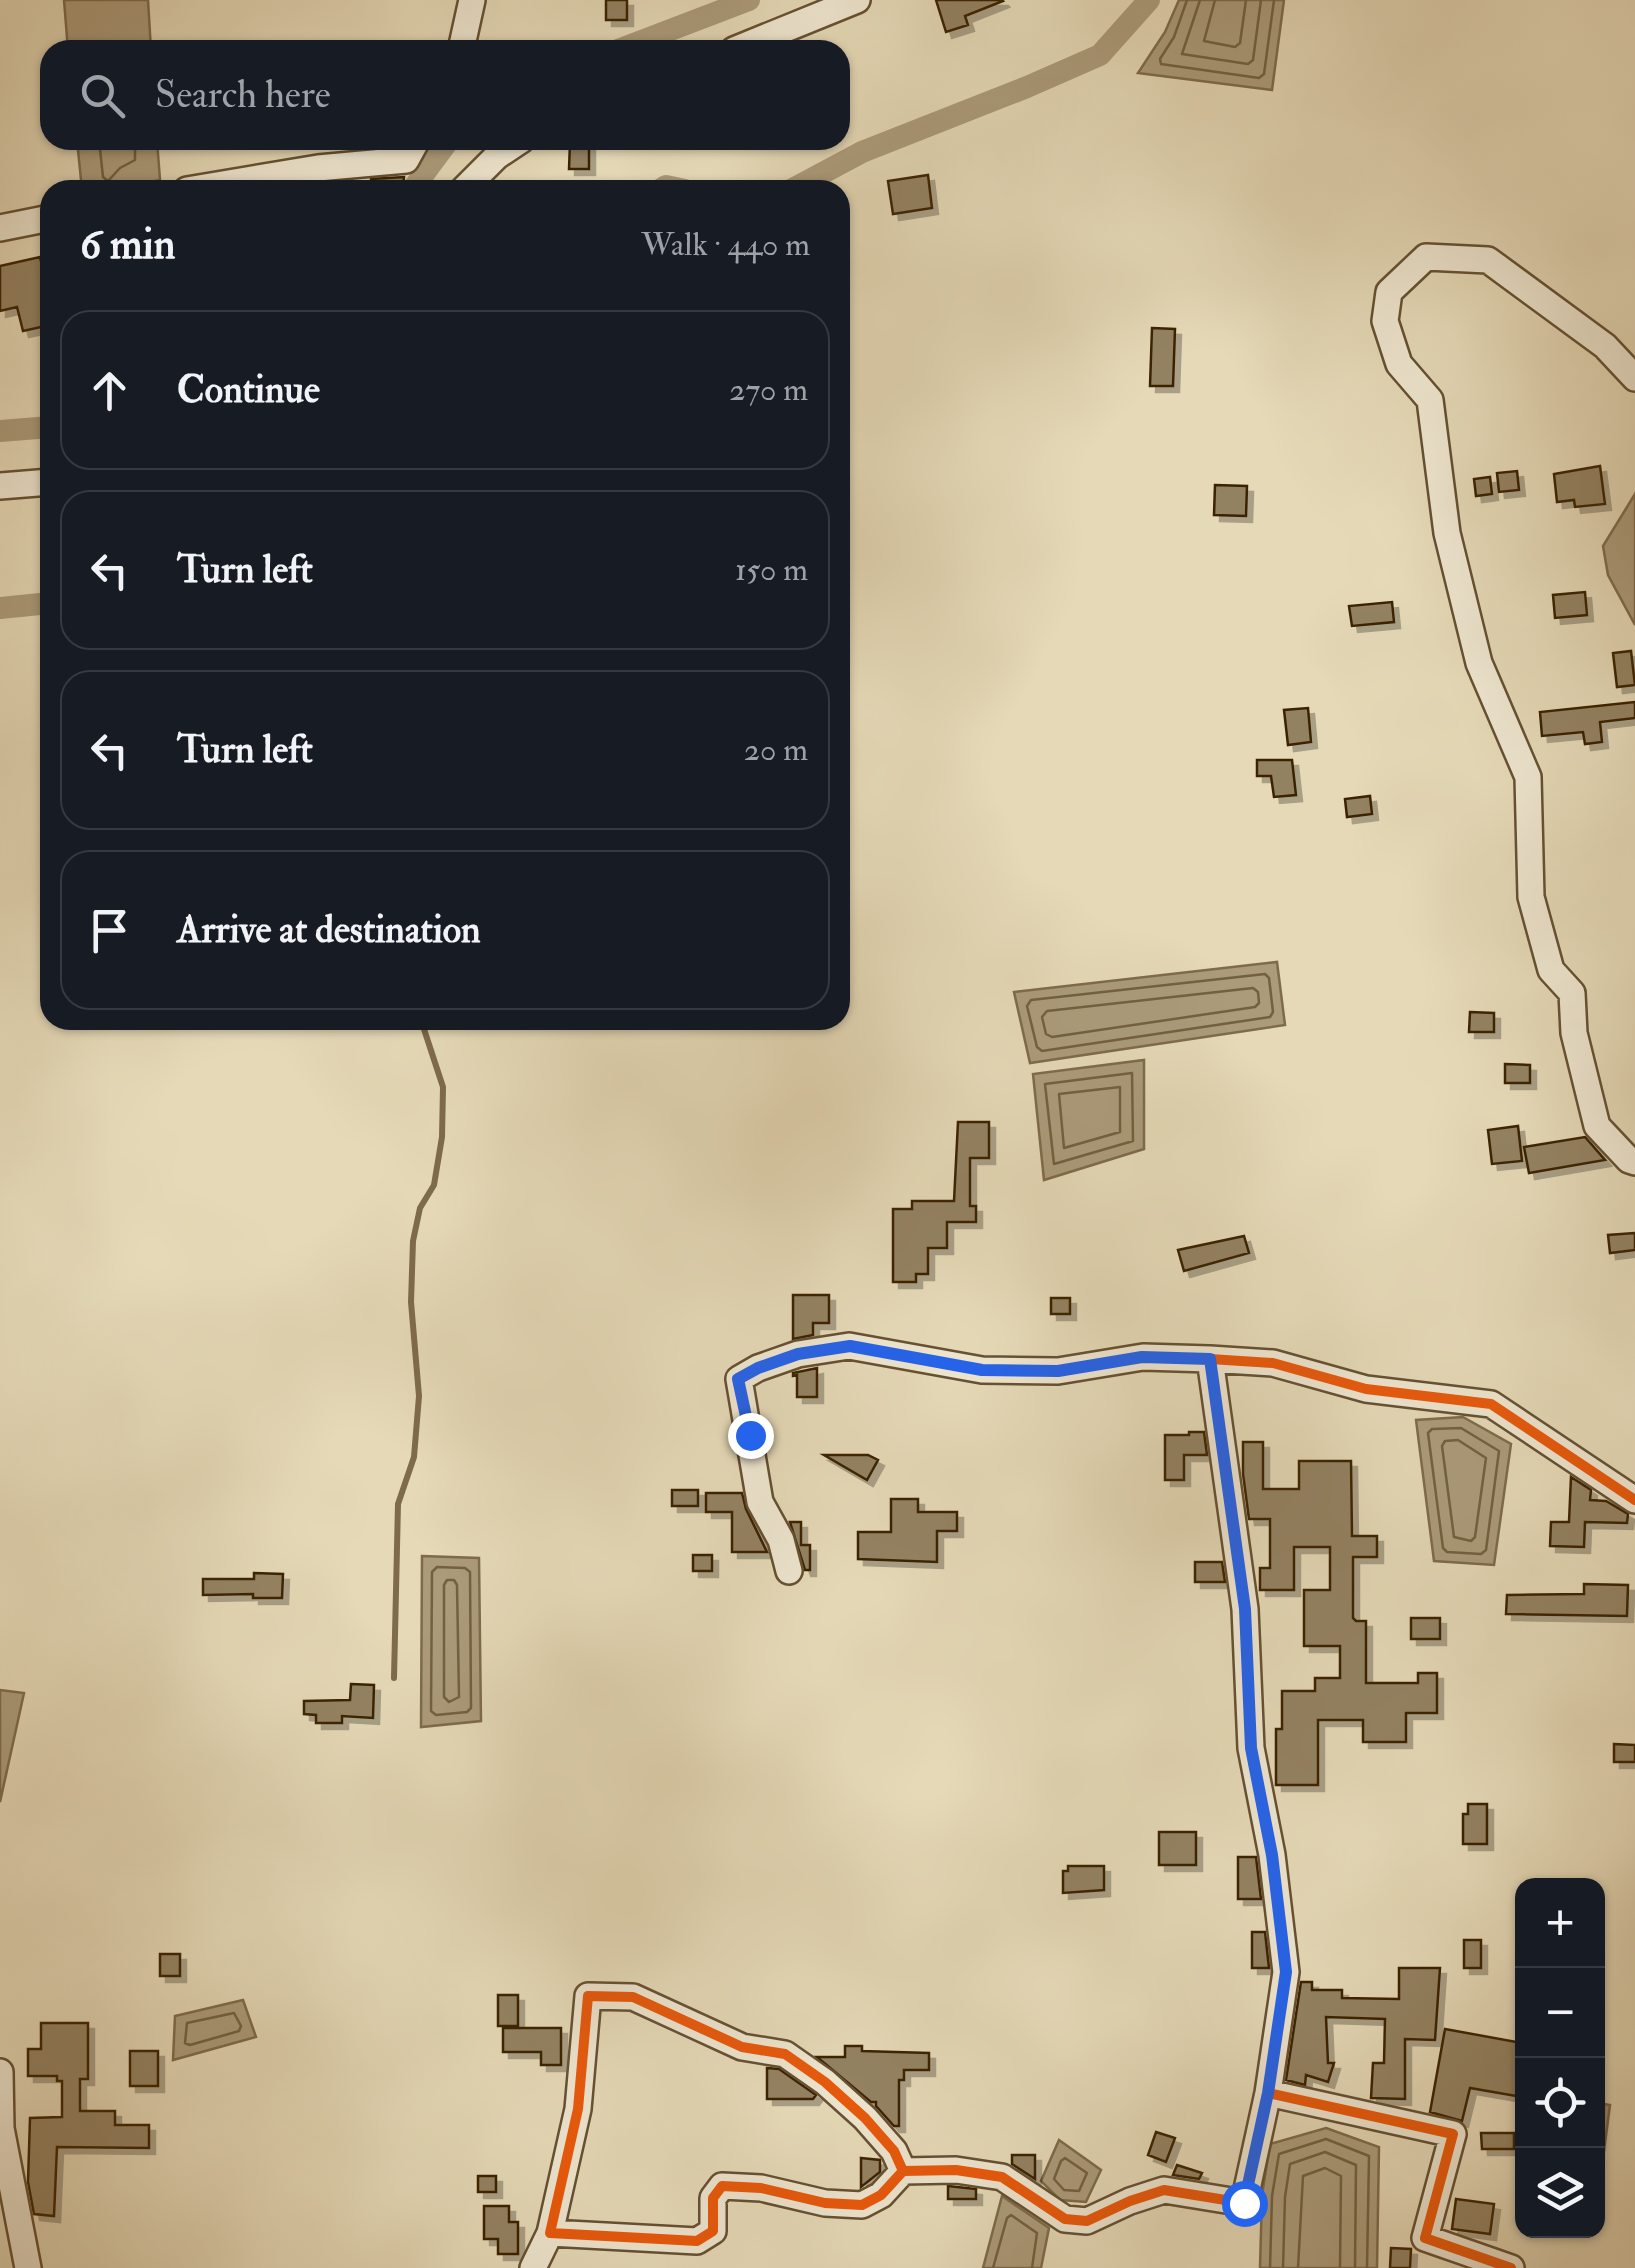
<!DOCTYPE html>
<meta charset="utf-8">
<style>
:root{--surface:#171b24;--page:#242831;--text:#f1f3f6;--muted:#9ea1a6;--line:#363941}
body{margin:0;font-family:"IM FELL Double Pica",serif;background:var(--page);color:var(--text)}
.controls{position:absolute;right:30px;bottom:30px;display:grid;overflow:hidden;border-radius:20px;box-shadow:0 2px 8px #0004}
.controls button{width:90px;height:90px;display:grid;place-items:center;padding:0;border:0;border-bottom:2px solid var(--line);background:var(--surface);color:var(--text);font:50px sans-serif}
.stop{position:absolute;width:30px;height:30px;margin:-22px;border:8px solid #2563eb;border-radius:50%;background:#fff}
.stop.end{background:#2563eb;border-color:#fff;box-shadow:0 2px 10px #0008}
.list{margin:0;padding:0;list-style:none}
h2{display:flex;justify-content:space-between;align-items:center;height:130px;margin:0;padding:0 40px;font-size:42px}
h2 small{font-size:32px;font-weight:400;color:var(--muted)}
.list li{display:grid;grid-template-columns:65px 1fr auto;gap:30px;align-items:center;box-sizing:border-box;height:160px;margin:0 20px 20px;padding:0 20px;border:2px solid var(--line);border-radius:30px}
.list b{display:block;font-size:38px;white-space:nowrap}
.list em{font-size:32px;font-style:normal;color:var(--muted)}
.icon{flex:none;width:55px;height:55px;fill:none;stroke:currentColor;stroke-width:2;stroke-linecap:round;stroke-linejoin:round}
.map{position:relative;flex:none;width:1635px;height:2268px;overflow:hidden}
.search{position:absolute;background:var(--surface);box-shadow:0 2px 8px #0004;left:40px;top:40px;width:810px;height:110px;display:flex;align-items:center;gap:25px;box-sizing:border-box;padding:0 35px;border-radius:30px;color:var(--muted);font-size:38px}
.panel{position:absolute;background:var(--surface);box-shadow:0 2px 8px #0004;left:40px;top:180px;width:810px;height:850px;border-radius:30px}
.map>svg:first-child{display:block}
</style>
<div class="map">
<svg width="1635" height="2268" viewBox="0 0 1635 2268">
<defs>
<filter id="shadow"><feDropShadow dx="6" dy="6" stdDeviation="0" flood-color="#0004"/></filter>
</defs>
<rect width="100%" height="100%" fill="#e5d9b7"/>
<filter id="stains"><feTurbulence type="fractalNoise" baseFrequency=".002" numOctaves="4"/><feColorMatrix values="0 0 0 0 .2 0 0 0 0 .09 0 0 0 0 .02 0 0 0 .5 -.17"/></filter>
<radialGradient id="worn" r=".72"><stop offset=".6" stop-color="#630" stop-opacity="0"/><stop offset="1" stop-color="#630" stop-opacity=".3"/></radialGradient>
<!-- water -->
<path fill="#ab9b7a" stroke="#7e6b4b" stroke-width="2.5" d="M64 0H148L151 50H68Z
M1179 0H1284L1272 90 1138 73 1165 32Z
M77 140H157L160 180 113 190H82Z
M1635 494V625L1608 575 1603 546Z
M1277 962 1285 1025 1030 1063 1014 992Z
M1144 1060V1149L1044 1180 1033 1074Z
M1463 1417 1511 1444 1494 1565 1434 1561 1416 1420Z
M422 1556 479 1558 481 1721 421 1727Z
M0 1690 24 1693 0 1802Z
M243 2000 256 2037 173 2060 175 2016Z
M1598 2103 1610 2105 1598 2197Z
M1326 2128 1379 2147 1377 2268H1260L1262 2195 1270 2144Z
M1059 2140 1101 2170 1086 2202 1060 2200 1041 2181Z
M1002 2196 1049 2228 1041 2268H983Z"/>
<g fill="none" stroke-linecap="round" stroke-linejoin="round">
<!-- shore -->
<path stroke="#736040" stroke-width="2.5" d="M1187 0 1174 37 1160 59 1161 64 1259 78 1264 74 1274 0
M1200 0 1182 54 1248 64 1253 60 1261 0
M1215 0 1204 41 1235 47 1240 43 1246 0
M99 140 103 177 108 181 120 168 135 160V140
M1265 974 1269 978 1273 1012 1270 1017 1042 1051 1037 1047 1027 1006 1031 1000Z
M1253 988 1258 992 1259 1003 1255 1007 1052 1037 1046 1034 1042 1017 1047 1011Z
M1132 1073 1133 1141 1054 1164 1045 1084Z
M1120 1087V1132L1064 1148 1059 1094Z
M1461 1428 1499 1451 1486 1550 1481 1554 1447 1552 1443 1548 1428 1433 1432 1429Z
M1458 1440 1486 1458 1475 1537 1471 1541 1454 1537 1442 1446 1445 1441Z
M437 1567 465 1568 470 1572 471 1708 467 1712 436 1715 431 1711 432 1572Z
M447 1580H454L457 1585 459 1697 449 1702 444 1697V1585Z
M234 2013 241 2026 239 2031 190 2045 185 2043 187 2023Z
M1065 2158 1087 2173 1079 2191 1064 2190 1054 2179 1061 2161Z
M993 2268 1007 2218 1011 2215 1037 2233 1032 2268
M1270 2268 1272 2196 1279 2154 1326 2139 1369 2156 1367 2268
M1283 2268 1285 2197 1290 2164 1325 2152 1356 2165 1355 2268
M1298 2268 1303 2176 1325 2168 1341 2176 1340 2268"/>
<!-- stream -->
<path stroke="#7e6b4b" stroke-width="6" d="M394 1678 398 1504 414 1457 419 1396 411 1302 413 1241 420 1208 434 1185 442 1137 443 1087 421 1020"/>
<!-- canal -->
<path stroke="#ab9b7a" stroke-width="22" d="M618 50 749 0
M412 190 449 140
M660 190 666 186 685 190
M791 190 862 152 1027 87 1100 55 1149 0
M0 431 50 427
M0 608 50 603"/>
</g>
<!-- building -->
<path fill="#938262" stroke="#3b2405" stroke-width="2.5" filter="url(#shadow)" d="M606 0H627V20H606Z
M936 0H1002L1003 1 965 16 968 25 946 32Z
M570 142H589V169H569Z
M928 175 932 208 893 214 888 181Z
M404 177 403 188H371V179Z
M40 257 50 300V325L23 331 17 307 0 311V266Z
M1152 328 1175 329 1173 386H1150Z
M1600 466 1605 504 1575 507 1574 500 1557 502 1554 474Z
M1517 471 1519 490 1499 492 1497 473Z
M1490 477 1492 494 1476 496 1474 479Z
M1215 485 1247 486 1246 516 1214 515Z
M1585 592 1587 615 1555 618 1553 595Z
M1392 602 1394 622 1352 626 1349 606Z
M1631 651 1635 685 1617 687 1613 653Z
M1635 702V718L1600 722 1602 742 1585 744 1583 732 1542 736 1540 712Z
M1308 708 1311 742 1288 745 1284 710Z
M1257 760H1292L1296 795 1274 797 1271 776H1257Z
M1370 796 1372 814 1347 817 1345 799Z
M1470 1012 1494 1013V1032H1469Z
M1505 1064 1530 1065V1083H1505Z
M958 1122H989V1158H970V1206H976V1222H947V1248H928V1274H916V1282H893V1209H912V1201H954Z
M1518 1126 1522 1161 1492 1164 1488 1130Z
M1585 1137 1605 1160 1529 1173 1524 1147Z
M1635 1233V1250L1610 1253 1608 1235Z
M1244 1236 1249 1253 1184 1271 1178 1250Z
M793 1295H829V1323H813V1335L793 1339Z
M1051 1298H1070V1314H1051Z
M817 1368V1397H797V1375L793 1376V1373Z
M1189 1432H1204L1207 1455H1184V1480H1165V1435H1189Z
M1243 1442H1263V1489H1299V1461H1351L1352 1536H1377V1557H1353V1618L1356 1621H1366V1683H1418V1673H1437V1713H1406V1742H1363V1720H1318V1785H1276V1729H1282V1691H1315V1678H1340V1646H1304V1590H1330V1547H1294V1590H1260V1568H1270V1519H1249L1243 1474Z
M824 1455H868L878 1460 867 1480Z
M1571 1477 1591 1490 1590 1500 1606 1501 1628 1514 1627 1523 1585 1522 1584 1547 1550 1546 1551 1522H1569Z
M672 1490H698V1506H672Z
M706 1493H742L746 1509 767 1552H732V1512H706Z
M891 1499H918V1512H957V1531H937V1562L858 1559V1532H891Z
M790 1522H801V1545H810V1570H805Z
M693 1555H712V1571H693Z
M1195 1562H1222L1225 1582H1195Z
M254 1573 283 1574 282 1598H253V1594L203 1595V1579H254Z
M1584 1584 1628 1585 1627 1616 1506 1614 1507 1595 1584 1594Z
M1411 1618H1440V1639H1411Z
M351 1684 374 1685 373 1718 342 1716V1723H316V1715L304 1714V1701L350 1700Z
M1614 1744 1635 1745V1762H1614Z
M1468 1804H1487V1844H1463V1814H1468Z
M1159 1832H1196V1865H1159Z
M1238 1857H1256L1261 1899H1238Z
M1068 1866H1104V1890L1063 1893V1871H1068Z
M1252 1932H1265L1269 1968H1252Z
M1464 1940H1481V1968H1464Z
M160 1954H180V1976H160Z
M1399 1968H1440L1435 2040 1405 2039V2099L1371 2098 1373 2063H1384L1385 2019 1326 2017 1328 2063H1334L1328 2082 1306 2075 1305 2085 1286 2080 1301 1982H1312V1990H1342V1998L1399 1999Z
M498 1995H518V2026H498Z
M41 2023H88V2079H80V2111H115V2125H149V2148L57 2147 54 2216 34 2214 28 2182 30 2118 62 2117V2081H57V2076H28V2049H41Z
M503 2028H561V2065H541V2052H503Z
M1445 2029 1522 2043V2097L1470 2088 1462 2121 1430 2112Z
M845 2046H862V2051L929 2053V2070H904V2080H899V2126H894L876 2106V2102H871L817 2057H845Z
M130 2051H158V2086H130Z
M767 2068 779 2069 816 2095 813 2099H767Z
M1156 2132 1175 2138 1166 2162 1148 2155Z
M1481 2133H1514V2149H1482Z
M1012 2155H1035V2179L1012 2164Z
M861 2158 880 2160V2172L861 2187Z
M1177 2165 1202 2173 1199 2179 1173 2175Z
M478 2176H496V2192H478Z
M948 2186 976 2189V2199H948Z
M1456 2199 1494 2204 1490 2234 1452 2229Z
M484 2206H509V2222H518V2254H498V2239H484Z
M1391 2248 1411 2249 1410 2268H1390Z"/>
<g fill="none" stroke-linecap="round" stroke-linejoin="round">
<!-- minor casing -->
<g stroke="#665132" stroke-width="30">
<path id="minor" d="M461 50 472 0
M734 50 857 0
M187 190 318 168 406 160 417 140
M463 190 497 156 521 140
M0 228 50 218
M1635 378 1605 346 1488 260 1426 257 1389 292 1385 321 1399 364 1430 400 1447 533 1479 663 1528 777 1531 897 1551 970 1572 993 1574 1033 1597 1126 1629 1160 1635 1162
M0 486 50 482
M789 1571 781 1540 760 1502 739 1379 758 1368 798 1354 849 1346 982 1370 1058 1371 1143 1357 1210 1359
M0 2072 1 2128 28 2268
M903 2171 894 2151 865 2118 825 2082 785 2054 742 2047 633 1997 588 1996 578 2109 550 2233 697 2241 713 2231V2198L722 2186 761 2188 825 2203 862 2205 881 2195 903 2171 956 2170 1002 2177 1065 2219 1087 2221 1130 2201 1164 2190 1244 2203 1268 2093
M533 2268 550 2233
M1511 2268 1425 2238 1453 2134 1268 2093 1286 1972 1272 1855 1251 1748 1245 1609 1210 1359 1273 1363 1366 1389 1491 1404 1635 1500"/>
</g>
<!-- minor -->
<use href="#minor" stroke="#eee6d0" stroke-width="25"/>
<!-- cycleway casing -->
<g stroke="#eee6d0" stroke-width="16">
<path id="cycleway" d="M903 2171 894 2151 865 2118 825 2082 785 2054 742 2047 633 1997 588 1996 578 2109 550 2233 697 2241 713 2231V2198L722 2186 761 2188 825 2203 862 2205 881 2195 903 2171 956 2170 1002 2177 1065 2219 1087 2221 1130 2201 1164 2190 1244 2203 1268 2093
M1511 2268 1425 2238 1453 2134 1268 2093 1286 1972 1272 1855 1251 1748 1245 1609 1210 1359 1273 1363 1366 1389 1491 1404 1635 1500"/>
</g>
<!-- cycleway -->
<use href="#cycleway" stroke="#e8590c" stroke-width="10"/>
</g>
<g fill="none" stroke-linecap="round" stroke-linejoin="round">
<!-- route -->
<path stroke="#2563eb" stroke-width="12" d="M750 1435 738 1379 758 1368 798 1354 850 1346 982 1370 1058 1371 1142 1357 1210 1359 1245 1609 1251 1748 1272 1855 1286 1972 1268 2093 1244 2203"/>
</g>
<rect width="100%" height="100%" filter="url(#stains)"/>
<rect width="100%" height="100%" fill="url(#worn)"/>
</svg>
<div class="controls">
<button>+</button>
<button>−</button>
<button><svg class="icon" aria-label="locate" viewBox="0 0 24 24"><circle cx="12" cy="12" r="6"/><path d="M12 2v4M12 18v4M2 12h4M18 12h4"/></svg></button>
<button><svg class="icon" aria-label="layers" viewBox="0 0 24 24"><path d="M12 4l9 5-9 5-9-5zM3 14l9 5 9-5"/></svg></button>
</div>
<div class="stop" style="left:1244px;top:2203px"></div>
<div class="stop end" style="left:750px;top:1435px"></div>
<div class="search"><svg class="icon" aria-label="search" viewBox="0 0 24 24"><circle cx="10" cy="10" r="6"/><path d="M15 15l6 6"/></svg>Search here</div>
<section class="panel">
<h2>6 min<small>Walk · 440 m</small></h2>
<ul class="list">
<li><svg class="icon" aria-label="ahead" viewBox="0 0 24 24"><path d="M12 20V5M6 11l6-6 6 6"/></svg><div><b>Continue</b></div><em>270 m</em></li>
<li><svg class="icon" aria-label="left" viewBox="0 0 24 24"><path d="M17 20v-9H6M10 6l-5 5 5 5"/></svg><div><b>Turn left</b></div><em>150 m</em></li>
<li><svg class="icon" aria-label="left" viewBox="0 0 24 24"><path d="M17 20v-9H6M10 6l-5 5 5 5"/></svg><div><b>Turn left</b></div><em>20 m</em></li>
<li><svg class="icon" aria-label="arrive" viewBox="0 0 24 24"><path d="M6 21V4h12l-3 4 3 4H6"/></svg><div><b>Arrive at destination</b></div></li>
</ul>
</section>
</div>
